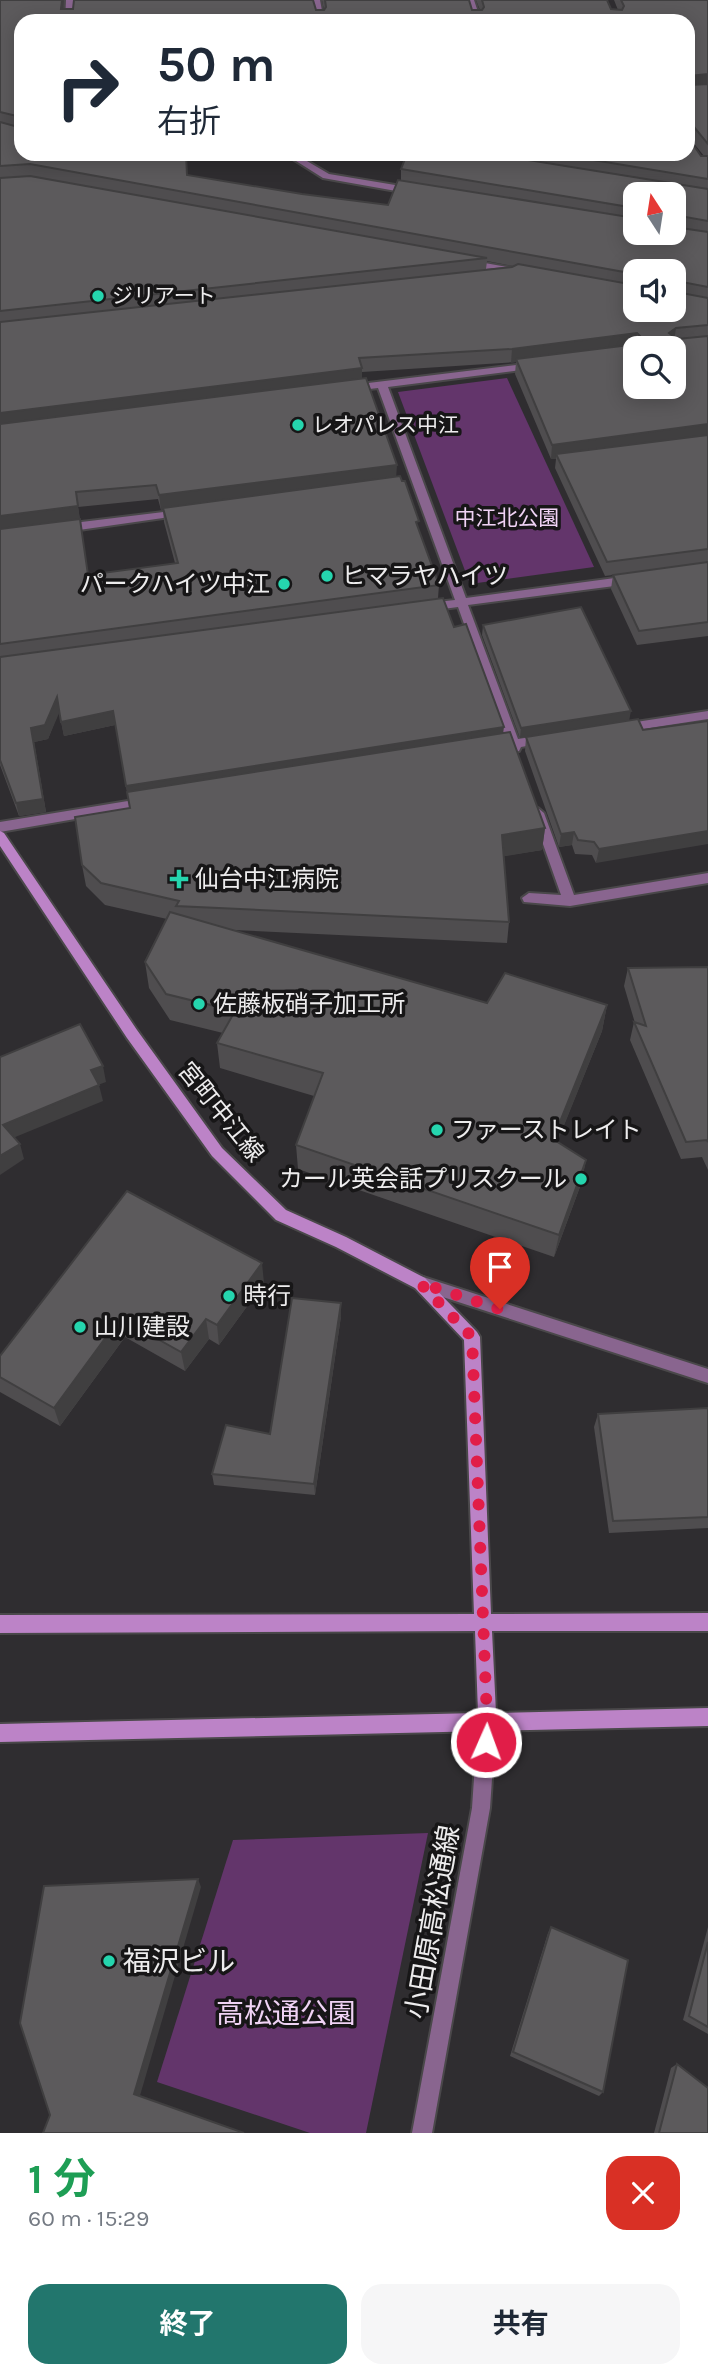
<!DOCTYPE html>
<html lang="ja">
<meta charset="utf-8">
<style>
:root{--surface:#fff;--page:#f6f6f7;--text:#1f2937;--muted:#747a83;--accent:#22766d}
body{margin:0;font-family:Karla,"Noto Sans JP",sans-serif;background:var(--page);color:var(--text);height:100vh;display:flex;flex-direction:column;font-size:26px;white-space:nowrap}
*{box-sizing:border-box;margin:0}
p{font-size:23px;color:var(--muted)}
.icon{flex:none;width:38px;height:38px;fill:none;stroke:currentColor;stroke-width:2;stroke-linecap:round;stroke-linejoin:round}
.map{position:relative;height:2133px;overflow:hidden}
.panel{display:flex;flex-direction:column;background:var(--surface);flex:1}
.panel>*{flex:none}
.guide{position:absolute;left:14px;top:14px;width:681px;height:147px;border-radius:21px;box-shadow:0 4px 18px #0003;background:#fff;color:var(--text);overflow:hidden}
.needle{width:46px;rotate:348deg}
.tools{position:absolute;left:623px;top:182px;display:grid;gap:14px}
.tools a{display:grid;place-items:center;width:63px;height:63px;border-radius:14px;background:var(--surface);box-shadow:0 4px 18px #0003;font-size:35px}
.pin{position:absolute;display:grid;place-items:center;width:60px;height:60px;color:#fff;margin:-72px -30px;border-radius:50% 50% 50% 0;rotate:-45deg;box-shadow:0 0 7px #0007}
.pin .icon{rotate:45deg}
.me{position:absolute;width:77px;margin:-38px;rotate:2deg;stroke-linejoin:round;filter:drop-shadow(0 0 5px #0008)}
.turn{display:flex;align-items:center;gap:24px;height:147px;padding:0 28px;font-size:32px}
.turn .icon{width:91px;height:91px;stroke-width:2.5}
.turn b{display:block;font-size:49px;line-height:60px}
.round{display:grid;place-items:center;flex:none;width:74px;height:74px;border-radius:21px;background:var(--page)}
.head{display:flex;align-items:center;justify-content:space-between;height:119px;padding:0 28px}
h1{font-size:42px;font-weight:700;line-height:52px;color:#1e9e55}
.action{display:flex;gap:14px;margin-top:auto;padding:14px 28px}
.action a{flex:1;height:80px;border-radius:21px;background:var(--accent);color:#fff;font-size:28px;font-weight:700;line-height:80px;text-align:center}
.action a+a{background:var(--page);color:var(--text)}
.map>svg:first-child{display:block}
.green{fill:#63356b}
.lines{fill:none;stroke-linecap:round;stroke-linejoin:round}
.street-casing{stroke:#4a484a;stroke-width:4}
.secondary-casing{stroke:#4a484a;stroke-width:4}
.street{fill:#89658f;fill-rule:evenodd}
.secondary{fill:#bc83c7;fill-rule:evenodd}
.wall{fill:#4f4d4f;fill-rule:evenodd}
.shaded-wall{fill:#403f40}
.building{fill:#5c5a5c;stroke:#403f40;stroke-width:2;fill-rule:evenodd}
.route{stroke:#e11d48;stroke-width:12;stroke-dasharray:0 21.6}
.poi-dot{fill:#25d5ae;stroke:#171617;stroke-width:2.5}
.labels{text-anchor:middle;stroke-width:7;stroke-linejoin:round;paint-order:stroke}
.far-poi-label{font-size:21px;fill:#edeced;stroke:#171617;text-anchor:start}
.far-park-label{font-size:21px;fill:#f0d3f5;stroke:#171617}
.poi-label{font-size:24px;fill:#edeced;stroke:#171617;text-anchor:start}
.street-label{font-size:24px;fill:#edeced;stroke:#171617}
.near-street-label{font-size:28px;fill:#edeced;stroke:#171617}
.near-poi-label{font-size:28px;fill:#edeced;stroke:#171617;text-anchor:start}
.near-park-label{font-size:28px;fill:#f0d3f5;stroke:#171617}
</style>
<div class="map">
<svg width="708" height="2133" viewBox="0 0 708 2133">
<rect width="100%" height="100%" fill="#2f2d30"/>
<g class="green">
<polygon points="507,378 594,567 470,584 398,392"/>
<polygon points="428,1833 366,2133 310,2133 157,2082 233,1840"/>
</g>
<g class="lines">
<g class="street-casing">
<g id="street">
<polygon points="66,0 74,0 73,21 65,21"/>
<polygon points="312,0 320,0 324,21 316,21"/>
<polygon points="466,0 474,0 481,21 473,21"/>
<polygon points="166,154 277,154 273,157 169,159 165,156"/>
<polygon points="285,154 295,154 329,174 413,188 418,191 413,194 323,178"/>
<polygon points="468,260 513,268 518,271 513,274 465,265 465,261"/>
<polygon points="533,363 537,364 537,368 388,387 466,598 630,576 636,580 630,584 468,605 518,739 544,735 550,739 544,743 521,747 519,751 515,752 509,749 491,750 489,747 491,744 506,741 458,607 428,611 422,607 428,603 455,600 378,388 352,391 347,388 352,385"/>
<polygon points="180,510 185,513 184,515 65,532 60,528 65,524"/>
<polygon points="708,711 708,719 623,732 617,728 623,724"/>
<polygon points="146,798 150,800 152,803 150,806 0,832 0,822"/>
<polygon points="538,808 544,813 574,895 708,873 708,883 570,906 524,902 522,898 529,893 561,895 532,813"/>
<polygon points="420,1276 708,1369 708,1383 415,1288 412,1283 415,1278"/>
<polygon points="487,1711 493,1714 496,1720 490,1808 432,2133 412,2133 472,1808 478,1720 481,1714"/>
</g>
</g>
<g class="secondary-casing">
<polygon id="secondary" points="0,831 4,833 137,1030 222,1148 286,1210 346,1237 425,1278 477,1332 480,1337 491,1614 708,1613 708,1631 492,1631 496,1713 708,1708 708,1726 0,1742 0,1724 478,1713 475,1631 0,1633 0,1615 474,1614 464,1340 415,1288 336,1247 276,1220 212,1156 127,1038 0,846"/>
</g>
<use href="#street" class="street"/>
<use href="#secondary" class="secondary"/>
</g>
<g class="wall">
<path d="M0,0H64V9L316,10H324L322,0H469L472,10H480L476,0H607L611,9L618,10L614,0H708V636L637,645L611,589L613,575L605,576L555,468L556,459H551L515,374L516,362L362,372V378L396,477L419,530L439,585L438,598L454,627L503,733L545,828L542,850L504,856L509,922L507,943L233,930L487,1003L607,1005L602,1031L557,1142L586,1160L581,1184L554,1257L298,1169L296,1145L314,1096L220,1068L217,1043L223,1033L170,1020L149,988L145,962L167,919L105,905L86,886L82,865L130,808L115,725L64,736L59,711L48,739L34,742L46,812L19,816L0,765ZM21,21H688V154H407L401,169V180L388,205L302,194L187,175L21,154ZM690,140L692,141L704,156H701ZM635,194H674V233H635ZM487,261L513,266L486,269ZM635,271L674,310H635ZM158,499L161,510L163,509L164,522L175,563L88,575L78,507Z"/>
<polygon points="581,607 520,738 482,635 483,625"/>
<polygon points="643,730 596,863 592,855 575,854 572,845 559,847 525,751 526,737"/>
<polygon points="708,967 708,1170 702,1157 681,1159 630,1040 634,1022 635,1023 624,986 628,968"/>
<polygon points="127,1191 264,1283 219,1345 209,1339 185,1371 125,1337 60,1426 0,1392 0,1356"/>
<polygon points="341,1316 315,1495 214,1485 212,1474 270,1434"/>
<polygon points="708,1408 708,1528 609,1533 594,1427 598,1414"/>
<polygon points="551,1927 603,2092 599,2096 510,2056 548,1933"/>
<polygon points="708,1927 708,2034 683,2020"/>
<polygon points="677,2064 708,2133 654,2133 671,2068"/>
</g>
<g class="shaded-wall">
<polygon points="62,0 64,0 63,21 61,9"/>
<polygon points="708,74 708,87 688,89 688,81 690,76"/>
<polygon points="676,328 674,342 669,333"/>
<polygon points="637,333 635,347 516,359 516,362 511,363 512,349"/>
<polygon points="362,368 362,382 0,428 0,413"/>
<polygon points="708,424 708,438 556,454 556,459 551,459 552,445"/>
<polygon points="397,465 396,479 161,510 159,495"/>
<polygon points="78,506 90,589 0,530 0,516"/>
<polygon points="57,697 60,711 48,739 34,742 46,812 19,816 16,803 31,728"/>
<polygon points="113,711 115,725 64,736 61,722"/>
<polygon points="631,711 629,721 520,738 521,728"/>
<polygon points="504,727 502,741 128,799 126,786"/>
<polygon points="545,828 542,850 500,857 502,835"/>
<polygon points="708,831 708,844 596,863 599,849"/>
<polygon points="574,832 572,845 559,847 561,834"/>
<polygon points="607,1005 602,1031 549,1163 553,1139"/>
<polygon points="103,1066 106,1082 95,1086 91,1070"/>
<polygon points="99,1085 103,1101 8,1140 3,1125"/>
<polygon points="20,1144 24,1159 0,1175 0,1156"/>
<polygon points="586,1160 581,1184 554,1257 559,1235"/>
<polygon points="262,1263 264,1283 219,1345 217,1325"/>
<polygon points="341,1303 341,1316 315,1495 314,1484"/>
<polygon points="120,1318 125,1337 60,1426 54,1408"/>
<polygon points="206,1319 209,1339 185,1371 181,1352"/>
<polygon points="198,1879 201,1887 139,2099 134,2094"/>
</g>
<g class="building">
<polygon points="0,0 62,0 61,9 73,9 74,0 313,0 316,10 324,10 326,7 325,0 469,0 472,10 482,10 484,7 482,0 607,0 611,9 622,10 624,6 621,0 708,0 708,74 690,76 688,81 688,21 21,21 21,118 21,117 0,112"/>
<polygon points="688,83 690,85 708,84 708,144 694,127 689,126 688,135"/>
<polygon points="0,122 18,127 21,125 21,154 186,154 187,175 302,194 388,205 398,180 635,218 635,233 674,233 674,227 708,232 708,287 677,281 674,284 674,271 635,271 635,274 30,164 0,166"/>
<polygon points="688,137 701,156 708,156 708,179 557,154 688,154"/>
<polygon points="407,154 491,154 708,189 708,221 674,215 674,194 635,194 635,208 401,169"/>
<polygon points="30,176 487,258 0,311 0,178"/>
<path d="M518,264L635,285V310H674V284L676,292L708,298V325L676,328L669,333L677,339L708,336V424L552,445L516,359L637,344L640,336L637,333L512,349L359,358L362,368L0,413V322L512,267ZM635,348H674V387H635Z"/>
<polygon points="366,378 397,465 159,495 156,485 76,492 78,506 0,516 0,424"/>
<polygon points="708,435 708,549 607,562 556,454"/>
<polygon points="400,476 402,481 405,481 419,521 416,522 439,585 0,644 0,529 80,519 88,575 178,563 163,508"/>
<polygon points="708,562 708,622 639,631 613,575"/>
<polygon points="443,598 454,627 466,624 504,727 126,786 113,711 61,722 57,697 45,725 31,728 43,799 16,803 0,760 0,657"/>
<polygon points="581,607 631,711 521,728 483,625"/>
<polygon points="638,719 643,730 708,721 708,831 599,849 594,842 578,840 574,832 561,834 526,737"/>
<polygon points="510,732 545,828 502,835 509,922 176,906 179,901 101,883 82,865 75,817 130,808 127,792"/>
<polygon points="170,912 487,1003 505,973 607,1005 553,1139 586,1160 559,1235 296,1145 323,1073 217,1043 235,1011 166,994 145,962"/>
<polygon points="708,967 708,1142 707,1140 686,1142 634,1022 646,1026 628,968"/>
<polygon points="80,1024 103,1066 91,1070 99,1085 3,1125 20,1144 0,1156 0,1057"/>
<polygon points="127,1191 262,1263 217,1325 206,1319 181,1352 120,1318 54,1408 0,1377 0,1356"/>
<polygon points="292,1298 341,1303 314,1484 212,1474 226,1425 270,1434"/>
<polygon points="708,1408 708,1517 613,1521 598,1414"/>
<polygon points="198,1879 134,2094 244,2133 43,2133 50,2115 20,2023 44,1886"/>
<polygon points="551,1927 628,1960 603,2092 513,2052"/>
<polygon points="708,1942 708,2027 689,2016"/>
<polygon points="677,2064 708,2088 708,2133 659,2133"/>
</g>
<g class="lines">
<polyline class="route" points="486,1742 487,1720 472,1337 420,1283 500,1309"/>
</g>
<g class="poi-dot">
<circle cx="98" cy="296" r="7"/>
<circle cx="298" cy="425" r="7"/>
<circle cx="327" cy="576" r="7"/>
<circle cx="284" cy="584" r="7"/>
<path d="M175.5 868.5h7v7h7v7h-7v7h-7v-7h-7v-7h7z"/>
<circle cx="199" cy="1004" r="7"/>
<circle cx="437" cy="1130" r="7"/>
<circle cx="581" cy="1179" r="7"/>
<circle cx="229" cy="1296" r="7"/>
<circle cx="80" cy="1327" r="7"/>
<circle cx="109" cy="1961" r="7"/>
</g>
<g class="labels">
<g class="far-poi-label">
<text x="112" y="303">ジリアート</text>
<text x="312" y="432">レオパレス中江</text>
</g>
<g class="far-park-label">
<text x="507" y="525">中江北公園</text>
</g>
<g class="poi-label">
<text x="341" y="584">ヒマラヤハイツ</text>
<text x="270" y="592" text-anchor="end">パークハイツ中江</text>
<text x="195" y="887">仙台中江病院</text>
<text x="213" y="1012">佐藤板硝子加工所</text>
<text x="451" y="1138">ファーストレイト</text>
<text x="567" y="1187" text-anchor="end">カール英会話プリスクール</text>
<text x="243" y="1304">時行</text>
<text x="94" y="1335">山川建設</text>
</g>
<g class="street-label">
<text transform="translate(221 1112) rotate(51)" y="8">宮町中江線</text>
</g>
<g class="near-street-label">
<text transform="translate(432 1922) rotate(-80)" y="10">小田原高松通線</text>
</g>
<g class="near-poi-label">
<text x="123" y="1971">福沢ビル</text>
</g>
<g class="near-park-label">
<text x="286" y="2023">高松通公園</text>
</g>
</g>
</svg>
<div class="tools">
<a><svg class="needle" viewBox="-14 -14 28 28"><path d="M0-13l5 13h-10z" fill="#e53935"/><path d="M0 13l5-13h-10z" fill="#747a83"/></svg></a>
<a><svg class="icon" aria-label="sound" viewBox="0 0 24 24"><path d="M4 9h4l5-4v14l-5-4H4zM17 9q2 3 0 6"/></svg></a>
<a><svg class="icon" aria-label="search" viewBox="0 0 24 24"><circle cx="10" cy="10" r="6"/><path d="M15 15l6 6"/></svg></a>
</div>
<div class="pin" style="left:500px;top:1309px;background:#d93025"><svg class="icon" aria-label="arrive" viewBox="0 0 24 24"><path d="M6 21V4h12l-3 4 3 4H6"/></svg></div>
<svg class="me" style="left:486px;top:1742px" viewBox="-20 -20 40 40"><circle r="17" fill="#e11d48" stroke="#fff" stroke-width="3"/><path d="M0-11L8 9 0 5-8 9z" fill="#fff"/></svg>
<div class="guide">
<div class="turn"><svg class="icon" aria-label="right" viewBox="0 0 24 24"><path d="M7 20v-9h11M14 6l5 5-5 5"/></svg><div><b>50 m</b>右折</div></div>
</div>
</div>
<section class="panel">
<div class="head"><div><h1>1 分</h1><p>60 m · 15:29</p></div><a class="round" style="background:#d93025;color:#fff"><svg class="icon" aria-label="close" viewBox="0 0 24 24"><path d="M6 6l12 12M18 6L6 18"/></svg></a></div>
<div class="action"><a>終了</a><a>共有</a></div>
</section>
